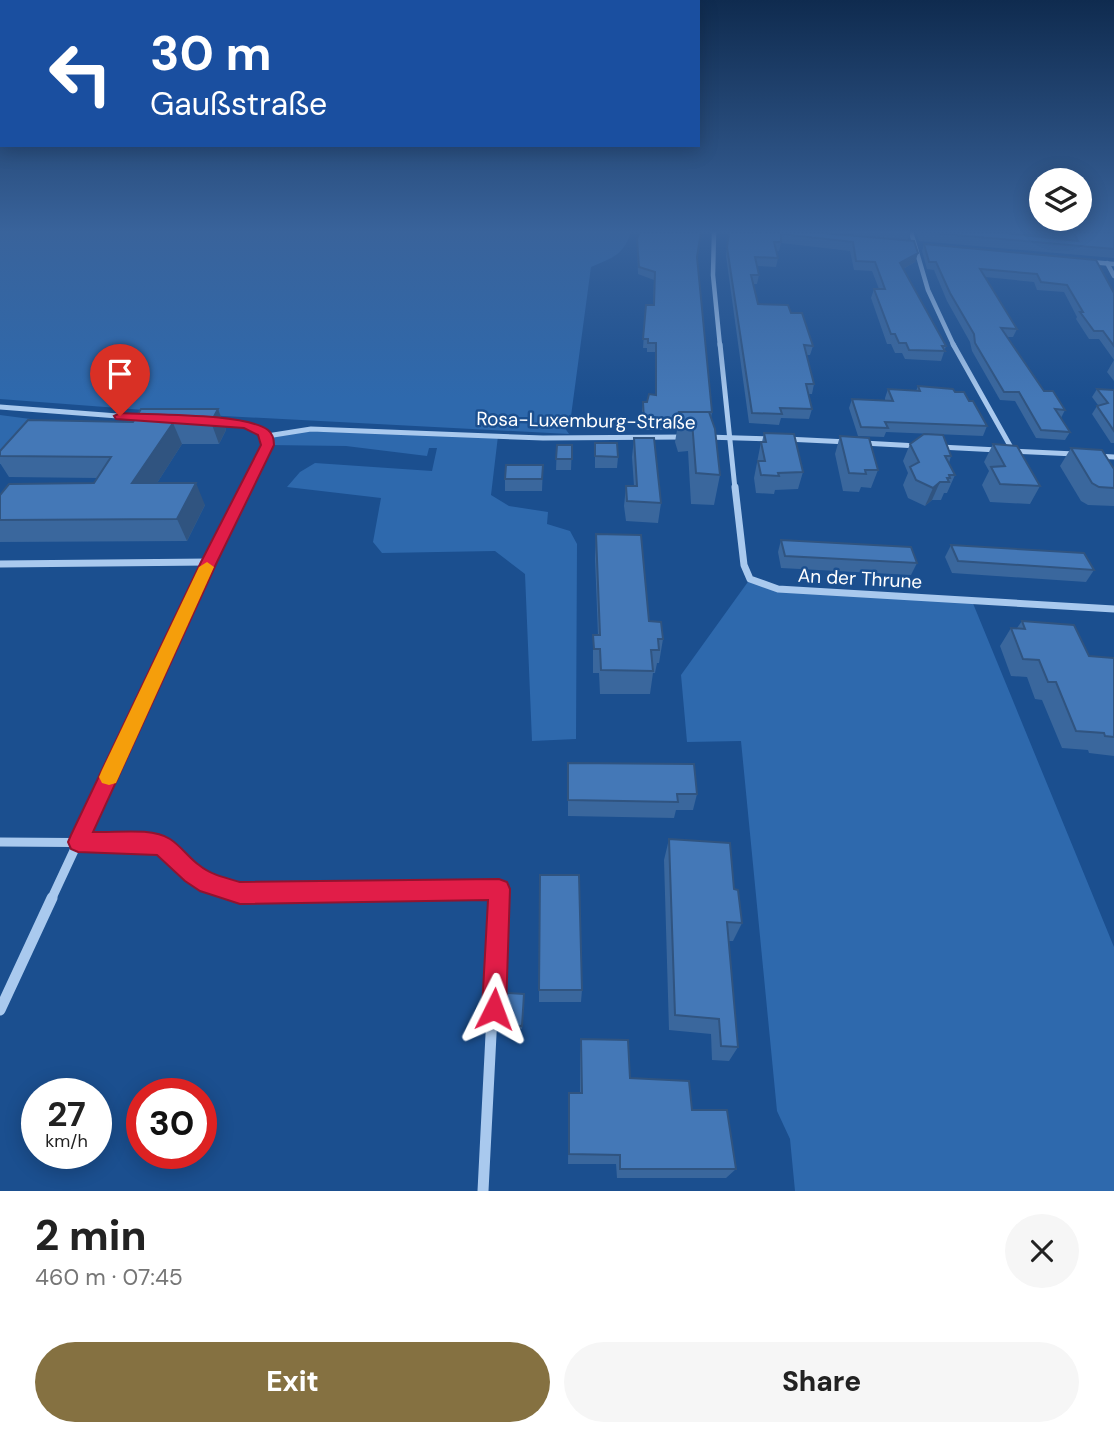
<!DOCTYPE html>
<meta charset="utf-8">
<style>
:root{--surface:#fff;--page:#f6f6f6;--text:#222;--muted:#767676;--accent:#857141}
body{margin:0;font-family:"DM Sans",sans-serif;background:var(--page);color:var(--text);height:100vh;display:flex;flex-direction:column;font-size:26px;white-space:nowrap}
*{box-sizing:border-box;margin:0}
p{font-size:23px;color:var(--muted)}
.icon{flex:none;width:38px;height:38px;fill:none;stroke:currentColor;stroke-width:2;stroke-linecap:round;stroke-linejoin:round}
.map{position:relative;height:1191px;overflow:hidden}
.sheet{display:flex;flex-direction:column;background:var(--surface);flex:1}
.sheet>*{flex:none}
.hud{position:absolute;left:0px;top:0px;width:700px;height:147px;box-shadow:0 4px 18px #0003;background:#1a4fa0;color:#fff;overflow:hidden}
.fabs{position:absolute;left:1029px;top:168px;display:grid;gap:14px}
.fabs a{display:grid;place-items:center;width:63px;height:63px;border-radius:50%;background:var(--surface);box-shadow:0 4px 18px #0003;font-size:35px}
.speed{position:absolute;left:21px;top:1078px;display:flex;gap:14px;font-size:35px;font-weight:700;text-align:center}
.speed>*{display:grid;place-content:center;width:91px;height:91px;border-radius:50%;background:var(--surface);box-shadow:0 4px 18px #0003;line-height:1}
.speed small{font-size:18px;font-weight:400}
.speed .limit{border:10px solid #d22;background:#fff;color:#111}
.pin{position:absolute;display:grid;place-items:center;width:60px;height:60px;color:#fff;margin:-72px -30px;border-radius:50% 50% 50% 0;rotate:-45deg;box-shadow:0 0 7px #0007}
.pin .icon{rotate:45deg}
.me{position:absolute;width:77px;margin:-38px;rotate:3deg;stroke-linejoin:round;filter:drop-shadow(0 0 5px #0008)}
.turn{display:flex;align-items:center;gap:24px;height:147px;padding:0 35px;font-size:32px}
.turn .icon{width:91px;height:91px;stroke-width:2.5}
.turn b{display:block;font-size:49px;line-height:60px}
.round{display:grid;place-items:center;flex:none;width:74px;height:74px;border-radius:37px;background:var(--page)}
.head{display:flex;align-items:center;justify-content:space-between;height:119px;padding:0 35px}
h1{font-size:42px;font-weight:800;line-height:52px}
.button{display:flex;gap:14px;margin-top:auto;padding:14px 35px}
.button a{flex:1;height:80px;border-radius:42px;background:var(--accent);color:#fff;font-size:28px;font-weight:800;line-height:80px;text-align:center}
.button a+a{background:var(--page);color:var(--text)}
.map>svg:first-child{display:block}
.green{fill:#2e69ad}
.lines{fill:none;stroke-linecap:round;stroke-linejoin:round}
.street-far4{stroke:#a9c9ee;stroke-width:4.5}
.street-far3{stroke:#a9c9ee;stroke-width:5}
.street-far2{stroke:#a9c9ee;stroke-width:7}
.street-far1{stroke:#a9c9ee;stroke-width:9}
.street{stroke:#a9c9ee;stroke-width:11}
.wall{fill:#3a679d}
.shaded-wall{fill:#305480}
.building{fill:#4478b7;stroke:#305480;stroke-width:2}
.route{fill:#e11d48;stroke:#92132f;stroke-width:2}
.slow{fill:#f59e0b}
.labels{text-anchor:middle;stroke-width:5;stroke-linejoin:round;paint-order:stroke}
.street-label{font-size:19px;fill:#fff;stroke:#1b4f8f}
</style>
<div class="map">
<svg width="1114" height="1191" viewBox="0 0 1114 1191">
<rect width="100%" height="100%" fill="#1b4f8f"/>
<g class="green">
<path d="M0,232H631C623,256 613,257 591,267L571,416L569,423L562,424L569,434L223,416L0,399Z"/>
<polygon points="0,415 38,420 39,430 9,464 0,464"/>
<polygon points="294,431 498,436 491,495 509,506 548,512 547,524 570,531 577,544 576,739 532,741 525,574 495,551 382,553 373,542 381,498 287,487 300,472 315,463 432,471 437,448 429,448 427,456 346,446 268,445 267,436"/>
<polygon points="750,579 762,586 972,601 1114,947 1114,1191 795,1191 790,1139 777,1111 741,741 687,742 681,675"/>
</g>
<g class="lines">
<g class="street-far4">
<polyline points="714,232 713,275 720,346"/>
<polyline points="911,232 928,290 954,346"/>
<polyline points="1090,262 1114,264"/>
<polyline points="1107,263 1114,276"/>
</g>
<g class="street-far3">
<polyline points="720,344 735,489"/>
<polyline points="953,344 1013,451"/>
<polyline points="0,407 144,418"/>
<polyline points="215,423 249,426 267,436"/>
<polyline points="267,436 311,429 543,438 683,437"/>
<polyline points="706,437 771,439"/>
<polyline points="786,439 848,442"/>
<polyline points="863,443 918,446"/>
<polyline points="940,447 998,450"/>
<polyline points="1013,451 1075,454"/>
<polyline points="1097,456 1114,457"/>
<polyline points="246,489 268,445 267,436"/>
</g>
<g class="street-far2">
<polyline points="735,487 744,565 750,579 778,589 1114,609"/>
<polyline points="0,564 209,562"/>
<polyline points="159,670 247,487"/>
</g>
<g class="street-far1">
<polyline points="0,842 145,843 167,851 199,878 240,893 499,889 498,900"/>
<polyline points="51,900 159,668"/>
</g>
<g class="street">
<polyline points="0,1010 52,898"/>
<polyline points="483,1191 498,898"/>
</g>
</g>
<g class="wall">
<polygon points="729,232 811,232 918,253 915,262 903,269 946,346 941,361 905,359 902,353 895,353 891,344 887,344 871,298 874,289 879,289 872,271 854,270 850,251 781,243 779,251 776,251 778,258 776,267 757,266 759,275 757,284 753,284 758,304 791,313 813,346 810,355 807,355 814,384 812,394 808,394 812,409 809,419 781,418 779,425 749,423 726,256"/>
<polygon points="820,232 911,232 908,240"/>
<polygon points="916,232 996,232 1069,240 1065,232 1114,232 1114,258 919,241"/>
<polygon points="637,239 697,258 712,412 711,418 720,475 714,505 691,504 688,451 678,452 675,442 677,430 643,430 642,411 643,402 647,402 655,395 655,352 647,352 647,348 643,348 646,305 653,305 654,280 638,274"/>
<polygon points="924,244 1114,293 1114,360 1099,339 1089,339 1076,319 1077,317 1064,292 1037,290 1034,282 985,277 1017,329 1013,337 1007,337 1044,391 1065,410 1061,418 1070,432 1065,440 1036,438 1015,401 1000,400 972,351 970,342 947,301 934,270 927,269 922,251"/>
<polygon points="1114,360 1114,381 1107,372"/>
<polygon points="918,386 955,392 969,401 987,426 983,436 886,432 884,437 858,436 849,408 852,399 885,401 885,398 888,389 916,391"/>
<polygon points="1097,389 1114,390 1114,443 1111,443 1092,414 1097,406 1098,405 1092,397"/>
<polygon points="218,409 226,430 219,444 182,444 157,483 205,505 187,541 0,542 0,495 94,483 97,478 9,477 0,463 0,451 133,422"/>
<polygon points="764,433 803,472 798,489 775,490 774,494 756,493 754,478 761,442 762,442"/>
<polygon points="840,436 878,470 871,488 861,487 859,492 843,491 835,454"/>
<polygon points="634,438 661,503 658,523 626,521 624,506 626,486 634,486 632,457"/>
<polygon points="595,443 618,457 617,468 595,468"/>
<polygon points="910,444 951,456 949,463 955,475 947,493 944,493 941,500 932,500 925,506 908,498 903,485 908,473 903,461"/>
<polygon points="993,444 1040,486 1030,504 990,502 982,485 989,471 984,462"/>
<polygon points="557,445 572,445 571,470 556,470"/>
<polygon points="1071,448 1114,488 1114,506 1088,505 1081,501 1060,466"/>
<polygon points="543,465 542,491 505,491 505,479"/>
<polygon points="596,534 649,621 663,639 659,663 657,663 655,673 653,673 650,694 600,694 599,673 593,673 593,635 598,635 595,558"/>
<polygon points="781,540 917,563 911,575 781,568 778,552"/>
<polygon points="951,545 1094,570 1086,582 952,573 945,557"/>
<polygon points="1022,621 1089,656 1114,658 1114,756 1089,753 1088,750 1062,748 1042,700 1035,699 1027,677 1011,676 1000,646 1011,628 1017,628"/>
<polygon points="568,763 697,794 693,810 676,810 674,818 568,816"/>
<polygon points="669,839 734,889 742,923 733,941 729,941 738,1047 729,1061 712,1060 711,1034 669,1030 664,860"/>
<polygon points="539,990 582,990 581,1002 539,1002"/>
<polygon points="524,998 522,1029 505,1029 504,1025"/>
<polygon points="581,1039 630,1078 692,1110 736,1169 726,1178 617,1178 616,1164 568,1164 569,1093 580,1093 580,1054"/>
</g>
<g class="shaded-wall">
<polygon points="918,253 915,262 897,272 900,263"/>
<polygon points="218,409 226,430 219,444 211,422"/>
<polygon points="173,423 182,444 143,505 132,483"/>
<polygon points="940,482 932,500 925,506 933,488"/>
<polygon points="196,483 205,505 187,541 177,519"/>
</g>
<g class="building">
<polygon points="640,232 701,232 697,257 712,412 679,412 678,421 644,421 643,402 647,402 649,394 656,395 656,343 648,343 648,339 643,339 646,305 654,305 655,272 639,267 637,239"/>
<polygon points="729,232 811,232 914,241 918,253 900,263 946,346 942,346 945,351 909,350 906,343 899,343 895,334 891,334 874,289 885,289 875,262 856,261 853,242 781,234 781,242 774,242 778,258 755,257 759,275 751,275 758,304 788,305 791,313 802,313 813,346 804,345 814,384 806,384 812,409 780,408 782,414 752,413 727,247"/>
<polygon points="921,232 996,232 1078,241 1073,232 1114,232 1114,249"/>
<polygon points="924,244 1096,260 1114,293 1114,346 1103,331 1094,331 1080,312 1083,312 1067,285 1041,282 1037,274 980,269 1017,329 1001,328 1044,391 1053,391 1065,410 1055,409 1070,432 1041,430 1019,392 1004,392 975,343 974,334 950,293 936,262 929,262"/>
<polygon points="918,386 953,389 955,392 964,392 969,401 973,401 987,426 885,422 888,428 861,427 852,399 893,401 888,389 920,391"/>
<polygon points="1097,389 1114,390 1114,431 1097,406 1108,403"/>
<polygon points="141,409 218,409 211,422 173,423 132,483 196,483 177,519 0,520 0,495 9,484 94,483 111,457 0,456 0,451 28,420 133,422"/>
<polygon points="679,412 709,412 715,429 720,475 696,473 692,421 682,422"/>
<polygon points="764,433 794,434 803,472 778,473 779,476 761,475 758,461 765,461 761,442 766,442"/>
<polygon points="924,434 943,435 951,456 945,456 955,475 949,475 950,478 947,478 949,482 940,482 933,488 916,480 910,467 919,462 910,444"/>
<polygon points="840,436 869,438 878,470 865,470 866,474 849,473"/>
<polygon points="634,438 654,438 661,503 627,501 626,486 637,486"/>
<polygon points="595,443 617,443 618,457 595,456"/>
<polygon points="993,444 1017,446 1040,486 1000,484 991,467 1005,466"/>
<polygon points="557,445 572,445 572,459 556,459"/>
<polygon points="1071,448 1102,450 1114,469 1114,488 1099,487 1092,483"/>
<polygon points="506,465 543,465 542,479 505,479"/>
<polygon points="596,534 641,535 649,621 661,622 663,639 658,639 659,650 651,650 653,671 601,670 600,649 594,649 593,635 600,635"/>
<polygon points="781,540 911,547 917,563 785,556"/>
<polygon points="951,545 1084,553 1094,570 958,561"/>
<polygon points="1022,621 1074,625 1089,656 1114,658 1114,737 1105,736 1104,733 1076,731 1056,682 1048,682 1039,660 1023,659 1011,628 1025,629"/>
<polygon points="568,763 694,764 697,794 677,794 678,802 568,800"/>
<polygon points="669,839 730,843 734,889 738,890 742,923 727,922 738,1047 721,1046 719,1019 675,1015"/>
<polygon points="540,875 579,875 582,990 539,990"/>
<polygon points="506,993 524,994 522,1026 504,1025"/>
<polygon points="581,1039 628,1040 630,1078 689,1081 692,1110 727,1110 736,1169 620,1169 620,1155 569,1154 569,1093 582,1093"/>
</g>
<linearGradient id="sky" x2="0" y2="1"><stop stop-color="#0f2b4f"/><stop offset="0.58" stop-color="#39639b"/><stop offset="1" stop-color="#39639b" stop-opacity="0"/></linearGradient>
<rect width="1114" height="399" fill="url(#sky)"/>
<path class="route" d="M120,413C152,415 245,413 268,430C273,434 274,439 274,445L217,562L93,832C116,833 151,827 170,839C181,846 189,858 199,865C211,875 226,878 240,882L499,879L507,882L510,889L506,1009L503,1018L494,1022L486,1018L482,1009L488,900L240,904L200,891L185,881L157,855L78,852L71,849L68,842L71,835L201,562L261,445L258,435L244,428L116,419L114,416Z"/>
<polygon class="slow" points="207,562 214,567 116,783 109,785 102,783 99,777 102,770 199,567"/>
<g class="labels">
<g class="street-label">
<text transform="translate(586 420) rotate(1)" y="7">Rosa-Luxemburg-Straße</text>
<text transform="translate(860 578) rotate(3)" y="7">An der Thrune</text>
</g>
</g>
</svg>
<div class="fabs">
<a><svg class="icon" aria-label="layers" viewBox="0 0 24 24"><path d="M12 4l9 5-9 5-9-5zM3 14l9 5 9-5"/></svg></a>
</div>
<div class="speed"><div>27<small>km/h</small></div><div class="limit">30</div></div>
<div class="pin" style="left:120px;top:416px;background:#d93025"><svg class="icon" aria-label="arrive" viewBox="0 0 24 24"><path d="M6 21V4h12l-3 4 3 4H6"/></svg></div>
<svg class="me" style="left:494px;top:1009px" viewBox="-20 -20 40 40"><path d="M0-17L14 15 0 8-14 15z" fill="#e11d48" stroke="#fff" stroke-width="4"/></svg>
<div class="hud">
<div class="turn"><svg class="icon" aria-label="left" viewBox="0 0 24 24"><path d="M17 20v-9H6M10 6l-5 5 5 5"/></svg><div><b>30 m</b>Gaußstraße</div></div>
</div>
</div>
<section class="sheet">
<div class="head"><div><h1>2 min</h1><p>460 m · 07:45</p></div><a class="round"><svg class="icon" aria-label="close" viewBox="0 0 24 24"><path d="M6 6l12 12M18 6L6 18"/></svg></a></div>
<div class="button"><a>Exit</a><a>Share</a></div>
</section>
